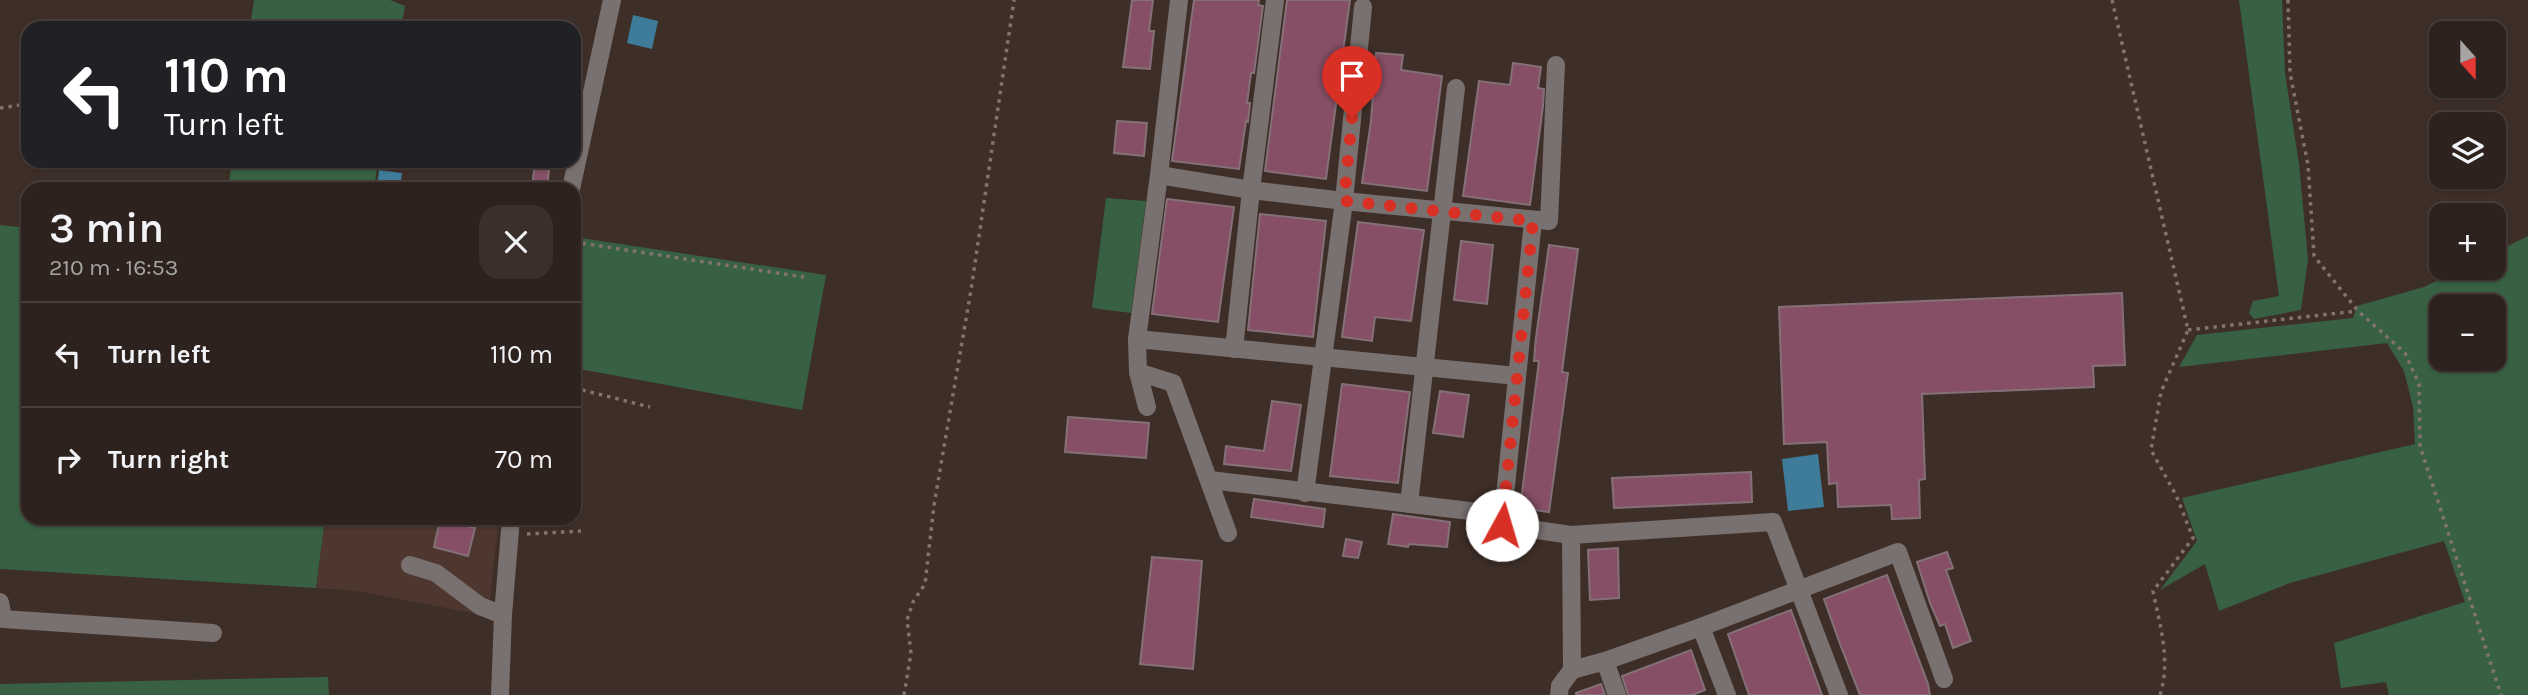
<!DOCTYPE html>
<meta charset="utf-8">
<style>
:root{--surface:#2e221e;--page:#3a2f2b;--text:#f1f3f6;--muted:#a7a4a4;--line:#493f3c}
body{margin:0;font-family:Karla,sans-serif;background:var(--page);color:var(--text);height:100vh;display:flex;flex-direction:column;font-size:26px;white-space:nowrap}
*{box-sizing:border-box;margin:0}
p{font-size:23px;color:var(--muted)}
.icon{flex:none;width:38px;height:38px;fill:none;stroke:currentColor;stroke-width:2;stroke-linecap:round;stroke-linejoin:round}
.map{position:relative;flex:1;overflow:hidden}
.drawer{position:absolute;left:21px;top:182px;width:560px;height:343px;display:flex;flex-direction:column;background:var(--surface);border-radius:21px;box-shadow:0 2px 5px #0004,0 0 0 2px var(--line)}
.drawer>*{flex:none}
.hud{position:absolute;left:21px;top:21px;width:560px;height:147px;border-radius:21px;box-shadow:0 2px 5px #0004,0 0 0 2px var(--line);background:#202124;color:#fff;overflow:hidden}
.needle{width:46px;rotate:159deg}
.controls{position:absolute;left:2429px;top:21px;display:grid;gap:14px}
.controls a{display:grid;place-items:center;width:77px;height:77px;border-radius:14px;background:var(--surface);box-shadow:0 2px 5px #0004,0 0 0 2px var(--line);font-size:35px}
.pin{position:absolute;display:grid;place-items:center;width:60px;height:60px;color:#fff;margin:-72px -30px;border-radius:50% 50% 50% 0;rotate:-45deg;box-shadow:0 0 7px #0007}
.pin .icon{rotate:45deg}
.me{position:absolute;width:77px;margin:-38px;rotate:6deg;stroke-linejoin:round;filter:drop-shadow(0 0 5px #0008)}
.turn{display:flex;align-items:center;gap:24px;height:147px;padding:0 28px;font-size:32px}
.turn .icon{width:91px;height:91px;stroke-width:2.5}
.turn b{display:block;font-size:49px;line-height:60px}
.round{display:grid;place-items:center;flex:none;width:74px;height:74px;border-radius:21px;background:var(--page)}
.summary{display:flex;align-items:center;justify-content:space-between;height:119px;padding:0 28px}
h1{font-size:42px;font-weight:600;line-height:52px}
ul{padding:0;list-style:none}
li{display:flex;align-items:center;gap:21px;height:105px;padding:0 28px;border-top:2px solid var(--line)}
li div{flex:1}
li b{display:block;font-size:26px}
li em{font-style:normal}
.map>svg:first-child{display:block}
.built{fill:#4d372e}
.green{fill:#376142;fill-rule:evenodd}
.water{fill:#3e7c9a}
.building{fill:#864f66;stroke:#847178;stroke-width:2}
.lines{fill:none;stroke-linecap:round;stroke-linejoin:round}
.path{stroke:#82736e;stroke-width:3.5;stroke-dasharray:3.5 5;stroke-linecap:butt}
.minor{stroke:#797070;stroke-width:18}
.route{stroke:#d93025;stroke-width:12;stroke-dasharray:0 21.6}
</style>
<div class="map">
<svg width="2528" height="695" viewBox="0 0 2528 695">
<rect width="100%" height="100%" fill="#3e2e28"/>
<polygon class="built" points="325,518 499,518 488,616 357,591 316,588"/>
<g class="green">
<polygon points="254,0 390,0 405,6 401,28 250,28"/>
<polygon points="2239,0 2282,0 2285,73 2299,164 2308,259 2301,310 2254,319 2249,313 2253,301 2279,296"/>
<polygon points="232,161 378,161 374,189 228,189"/>
<polygon points="1106,198 1146,201 1131,313 1092,308"/>
<polygon points="0,225 28,228 28,518 325,518 316,588 0,569"/>
<path d="M2528,236V695H2389L2386,682L2341,688L2334,643L2465,602L2444,541L2290,583L2219,611L2205,564L2160,590L2197,541L2182,498L2415,444L2413,407L2404,371L2387,343L2179,367L2197,335L2353,318L2357,306L2424,287L2463,268H2494V253ZM2494,306V359H2441V306Z"/>
<polygon points="574,237 826,275 802,410 574,368"/>
<polygon points="328,677 329,695 0,695 0,684"/>
</g>
<g class="water">
<polygon points="633,15 658,21 652,49 627,43"/>
<polygon points="379,170 402,173 400,189 377,189"/>
<polygon points="1818,454 1824,507 1788,511 1782,459"/>
</g>
<g class="building">
<polygon points="1132,0 1153,0 1149,31 1154,31 1150,69 1123,67"/>
<polygon points="1194,0 1259,0 1258,5 1263,6 1254,73 1251,73 1247,103 1250,103 1248,122 1246,121 1239,169 1172,161"/>
<polygon points="1287,0 1350,0 1326,179 1265,171"/>
<polygon points="1376,53 1403,55 1401,70 1442,76 1427,191 1362,183 1371,121"/>
<polygon points="1513,63 1541,67 1538,88 1544,89 1543,106 1530,205 1463,196 1479,81 1510,85"/>
<polygon points="1117,121 1147,123 1144,156 1114,153"/>
<polygon points="535,161 550,161 547,189 532,189"/>
<polygon points="1167,199 1234,207 1218,322 1152,314"/>
<polygon points="1260,214 1326,221 1313,337 1248,330"/>
<polygon points="1358,222 1424,230 1411,321 1375,317 1372,341 1342,337"/>
<polygon points="1461,241 1493,245 1487,304 1454,300"/>
<polygon points="1549,245 1578,249 1562,372 1568,373 1549,512 1520,508 1539,361 1534,361 1536,337"/>
<polygon points="2122,293 2125,365 2093,366 2094,387 1922,394 1925,479 1919,480 1920,518 1892,519 1891,505 1838,507 1837,483 1829,484 1827,442 1784,444 1779,307"/>
<polygon points="1342,384 1410,392 1398,483 1330,476"/>
<polygon points="1440,391 1469,395 1463,437 1433,433"/>
<polygon points="1272,401 1301,405 1291,471 1224,464 1226,446 1264,451"/>
<polygon points="1068,417 1149,423 1146,458 1065,452"/>
<polygon points="1751,472 1752,502 1614,508 1612,478"/>
<polygon points="1254,499 1325,509 1323,527 1251,517"/>
<polygon points="1393,514 1450,522 1447,547 1409,544 1408,547 1388,544"/>
<polygon points="440,520 475,528 468,556 434,547"/>
<polygon points="1346,539 1362,542 1358,558 1343,556"/>
<polygon points="1618,548 1619,598 1590,600 1588,550"/>
<polygon points="1947,552 1953,568 1946,570 1971,641 1953,648 1945,624 1940,626 1930,603 1917,562"/>
<polygon points="1152,557 1202,561 1193,669 1140,664"/>
<polygon points="1887,575 1928,684 1930,695 1860,695 1840,644 1824,599"/>
<polygon points="1791,610 1822,695 1749,695 1728,634"/>
<polygon points="1691,650 1705,690 1692,695 1628,695 1622,676"/>
<polygon points="1601,684 1605,695 1576,695 1576,693"/>
</g>
<g class="lines">
<g class="path">
<path d="M2112,0L2188,330L2161,392L2151,450L2176,495L2193,538L2153,591C2160,626 2171,660 2160,695"/>
<polyline points="2288,0 2290,73 2308,165 2314,256 2358,311 2405,353 2419,384 2420,446 2501,695"/>
<polyline points="0,108 28,104"/>
<polyline points="574,242 804,277"/>
<polyline points="2188,330 2357,311"/>
<polyline points="574,388 650,407"/>
<polyline points="527,534 581,531"/>
<polyline points="904,695 911,653 907,620 913,602 925,584 934,505 971,290 1014,0"/>
</g>
<g class="minor">
<polyline points="1159,175 1251,190 1344,201 1549,221 1556,65"/>
<polyline points="571,189 612,0"/>
<polyline points="1533,221 1502,525 1571,535 1773,522 1839,695"/>
<polyline points="1137,339 1517,376"/>
<polyline points="1234,349 1251,190 1275,0"/>
<polyline points="1138,372 1173,383 1228,533"/>
<polyline points="1147,407 1138,372 1137,339 1159,175 1179,0"/>
<polyline points="1210,480 1503,515"/>
<polyline points="1305,493 1344,201 1363,7"/>
<polyline points="1409,504 1456,88"/>
<polyline points="410,565 436,573 480,606 503,615"/>
<polyline points="0,602 3,619 213,633"/>
<polyline points="1701,627 1727,695"/>
<polyline points="1605,661 1617,695"/>
<polyline points="1572,670 1605,661 1701,627 1898,552 1944,679"/>
<polyline points="500,695 503,615 511,518"/>
<polyline points="1559,695 1560,686 1572,670 1571,535"/>
</g>
</g>
<g class="lines">
<polyline class="route" points="1352,118 1344,201 1533,221 1502,525"/>
</g>
</svg>
<div class="controls">
<a><svg class="needle" viewBox="-14 -14 28 28"><path d="M0-13l5 13h-10z" fill="#e53935"/><path d="M0 13l5-13h-10z" fill="#a7a4a4"/></svg></a>
<a><svg class="icon" aria-label="layers" viewBox="0 0 24 24"><path d="M12 4l9 5-9 5-9-5zM3 14l9 5 9-5"/></svg></a>
<a>+</a>
<a>−</a>
</div>
<div class="pin" style="left:1352px;top:118px;background:#d93025"><svg class="icon" aria-label="arrive" viewBox="0 0 24 24"><path d="M6 21V4h12l-3 4 3 4H6"/></svg></div>
<svg class="me" style="left:1502px;top:525px" viewBox="-20 -20 40 40"><circle r="19" fill="#fff"/><path d="M0-13L10 11 0 6-10 11z" fill="#d93025"/></svg>
<div class="hud">
<div class="turn"><svg class="icon" aria-label="left" viewBox="0 0 24 24"><path d="M17 20v-9H6M10 6l-5 5 5 5"/></svg><div><b>110 m</b>Turn left</div></div>
</div>
<section class="drawer">
<div class="summary"><div><h1>3 min</h1><p>210 m · 16:53</p></div><a class="round"><svg class="icon" aria-label="close" viewBox="0 0 24 24"><path d="M6 6l12 12M18 6L6 18"/></svg></a></div>
<ul>
<li><svg class="icon" aria-label="left" viewBox="0 0 24 24"><path d="M17 20v-9H6M10 6l-5 5 5 5"/></svg><div><b>Turn left</b></div><em>110 m</em></li>
<li><svg class="icon" aria-label="right" viewBox="0 0 24 24"><path d="M7 20v-9h11M14 6l5 5-5 5"/></svg><div><b>Turn right</b></div><em>70 m</em></li>
</ul>
</section>
</div>
